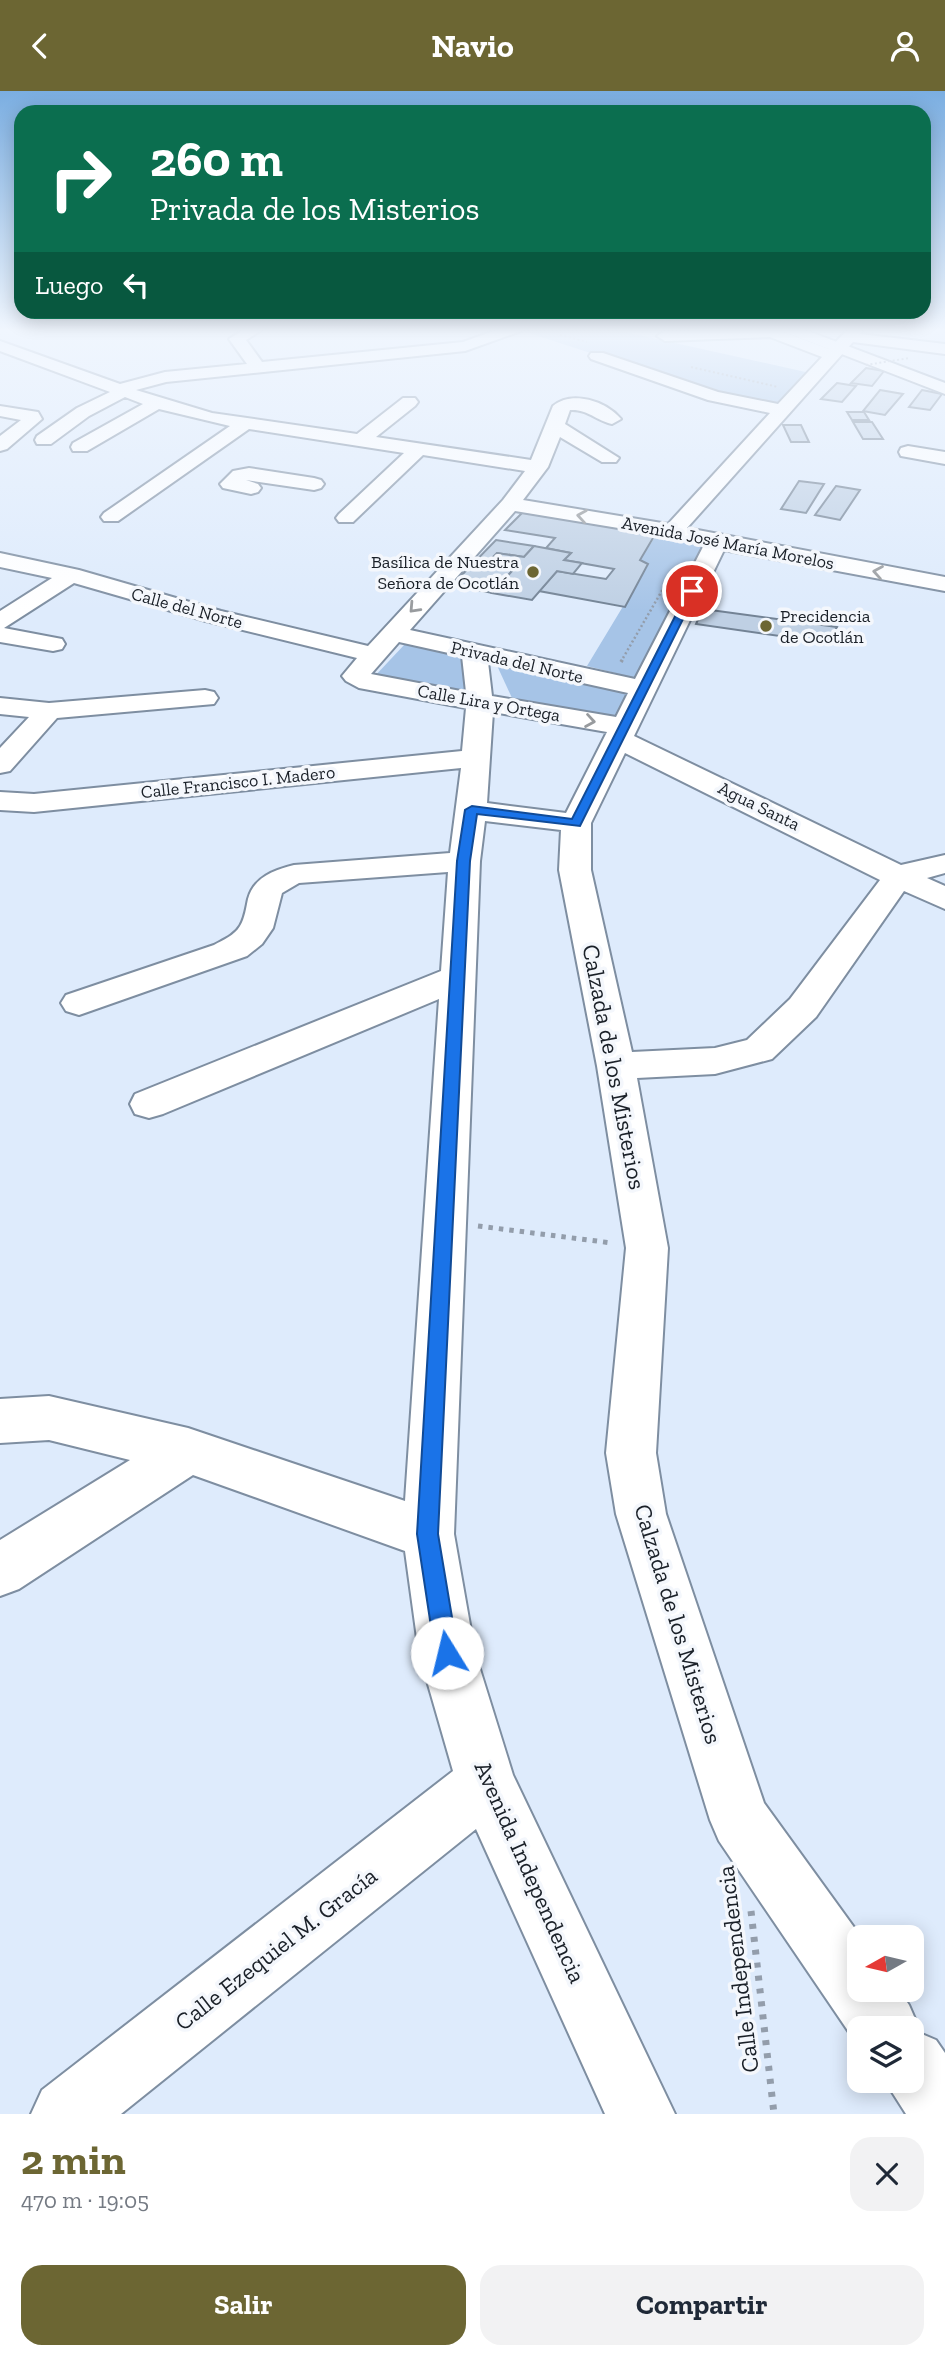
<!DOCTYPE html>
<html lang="es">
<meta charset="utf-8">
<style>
:root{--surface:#fff;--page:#f2f2f3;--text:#1f2937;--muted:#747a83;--accent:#6c6633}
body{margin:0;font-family:"Zilla Slab",serif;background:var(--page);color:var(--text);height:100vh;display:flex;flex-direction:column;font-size:26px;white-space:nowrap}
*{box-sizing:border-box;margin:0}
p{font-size:23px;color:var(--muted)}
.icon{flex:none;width:38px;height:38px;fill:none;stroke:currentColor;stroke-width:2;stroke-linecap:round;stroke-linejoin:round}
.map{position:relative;height:2023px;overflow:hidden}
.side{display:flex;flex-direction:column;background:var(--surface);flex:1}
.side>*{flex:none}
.banner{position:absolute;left:14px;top:14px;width:917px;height:214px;border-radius:21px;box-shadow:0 4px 18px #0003;background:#0b6e4f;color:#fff;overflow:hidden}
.needle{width:46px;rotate:262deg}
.buttons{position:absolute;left:847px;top:1834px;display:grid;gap:14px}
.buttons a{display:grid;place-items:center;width:77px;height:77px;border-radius:14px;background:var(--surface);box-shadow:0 4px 18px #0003;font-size:35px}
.pin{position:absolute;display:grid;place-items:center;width:60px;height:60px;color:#fff;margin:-30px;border:4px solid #fff;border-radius:50%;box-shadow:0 2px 7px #0007}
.me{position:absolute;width:77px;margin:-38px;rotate:351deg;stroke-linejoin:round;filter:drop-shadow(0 0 5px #0008)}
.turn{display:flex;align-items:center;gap:24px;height:147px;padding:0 21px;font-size:32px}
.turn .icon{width:91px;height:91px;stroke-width:2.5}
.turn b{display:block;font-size:49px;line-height:60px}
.then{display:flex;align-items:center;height:66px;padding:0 21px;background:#0003;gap:14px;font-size:26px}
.round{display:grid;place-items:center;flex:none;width:74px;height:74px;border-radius:21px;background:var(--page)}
.headline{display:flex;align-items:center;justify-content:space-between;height:119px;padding:0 21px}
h1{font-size:42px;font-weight:700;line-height:52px;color:var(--accent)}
.primary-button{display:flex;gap:14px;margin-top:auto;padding:14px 21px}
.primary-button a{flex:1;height:80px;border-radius:21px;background:var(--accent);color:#fff;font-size:28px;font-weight:700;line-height:80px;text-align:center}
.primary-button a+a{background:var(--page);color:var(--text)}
header{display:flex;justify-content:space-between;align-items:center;height:91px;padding:0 21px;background:var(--accent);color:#fff;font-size:32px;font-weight:700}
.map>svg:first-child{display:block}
.green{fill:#a6c4e7}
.building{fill:#bfd0e4;stroke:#738395;stroke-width:2}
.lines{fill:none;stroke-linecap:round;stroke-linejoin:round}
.minor-casing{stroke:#7e8ea1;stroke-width:4}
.major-casing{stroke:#7e8ea1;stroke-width:4}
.path-far4{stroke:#939dab;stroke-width:2;stroke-dasharray:2 2.5;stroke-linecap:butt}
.path-far3{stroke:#939dab;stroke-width:2.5;stroke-dasharray:2 2.5;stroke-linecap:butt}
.path-far2{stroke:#939dab;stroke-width:3.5;stroke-dasharray:2.5 3.5;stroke-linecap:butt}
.path-far1{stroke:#939dab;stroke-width:5;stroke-dasharray:4.5 6;stroke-linecap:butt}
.path{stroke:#939dab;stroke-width:7;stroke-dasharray:5 8;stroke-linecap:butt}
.minor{fill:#fff;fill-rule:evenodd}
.major{fill:#fff;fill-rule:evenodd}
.path-bridge{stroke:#939dab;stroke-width:2;stroke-dasharray:2 2.5;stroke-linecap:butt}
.oneway{stroke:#989b9e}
.route{fill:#1a73e8;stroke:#114b97;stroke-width:2}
.poi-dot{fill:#6c6633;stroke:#f4f7fc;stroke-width:2.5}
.labels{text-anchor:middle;stroke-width:7;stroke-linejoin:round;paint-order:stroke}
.far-street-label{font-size:18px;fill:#1a2028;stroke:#f4f7fc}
.far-poi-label{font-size:18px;fill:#1a2028;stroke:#f4f7fc;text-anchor:end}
.near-street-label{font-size:24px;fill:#1a2028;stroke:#f4f7fc}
</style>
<header><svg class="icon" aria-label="back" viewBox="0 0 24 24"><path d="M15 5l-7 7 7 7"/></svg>Navio<svg class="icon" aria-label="person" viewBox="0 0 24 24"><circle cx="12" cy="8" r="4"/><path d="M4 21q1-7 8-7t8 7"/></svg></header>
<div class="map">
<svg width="945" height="2023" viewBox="0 0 945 2023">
<rect width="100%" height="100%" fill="#deebfc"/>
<g class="green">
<polygon points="532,237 607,237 810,282 776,317 719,304 523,240"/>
<polygon points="655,446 693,452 708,459 643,589 587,575 648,474 640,469"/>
<polygon points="405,553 467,568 470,606 373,587"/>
<polygon points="494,568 635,605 623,634 512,607"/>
</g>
<g class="building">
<polygon points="866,277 884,280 872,295 851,292"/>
<polygon points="837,292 856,295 842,311 821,308"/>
<polygon points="880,299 903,303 885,324 863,320"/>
<polygon points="922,299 942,303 930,319 909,316"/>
<polygon points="847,321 864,321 869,329 852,329"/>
<polygon points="853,331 872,331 883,348 863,348"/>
<polygon points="783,334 801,334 809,351 791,351"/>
<polygon points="799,390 824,393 806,422 781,418"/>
<polygon points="836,395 860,399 840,429 815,424"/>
<polygon points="526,418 656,442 640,469 648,473 625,516 539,500 557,480 606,488 614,478 564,469 571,462 546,457 555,447 505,439"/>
<polygon points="496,449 534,455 524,466 497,462 485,474 513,479 492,502 452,494"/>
<polygon points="534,455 571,462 564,469 582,472 573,483 557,480 532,509 492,502 513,479 485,474 497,462 524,466"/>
<polygon points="703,518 837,536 829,552 696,533"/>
</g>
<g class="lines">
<g class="minor-casing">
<g id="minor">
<path d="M246,237H265L246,249L262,271L463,251L502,237H524L521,240L465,260L166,291L136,299L212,322L357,343L403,307H415L418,311L415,315L376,346L531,369L553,315C572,299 606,310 621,328L612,333C595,329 588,318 570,319L565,333L619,367L616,371H602L560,346L548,376L523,409L668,433L770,322L708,309L591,268L589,265L591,262H603L718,301L778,313L822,266L770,246L665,250L657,245L665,240L773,237L829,258L849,237H864L860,243L945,253V263L853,251L687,437L945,486V500L724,459L634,645L901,774L945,764V782L927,787L945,795V818L904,800L816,926L772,968L715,983L637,987L668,1157L656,1362L666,1423L764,1712L861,1846L859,1899H899L909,1914L919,1937L917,1941L936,1949L945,1962V2023H906L885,1990H912V1937H859V1956L719,1750L710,1729L616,1423L606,1362L626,1157L597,975L559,779L561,739L485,730L480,770L454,1443L475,1562L513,1684L675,2023H605L476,1738L121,2023H31L42,1999L453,1680L419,1562L405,1460L193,1384L19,1498L0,1505V1449L130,1369L49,1349L0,1352V1308L49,1305L188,1337L405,1410L439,908L163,1023L149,1027L135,1023L130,1013L135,1003L441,880L448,781L299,792L282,802L273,837L262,853L247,865L79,924L66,920L61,912L66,904L214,854C223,849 235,844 240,835C245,827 246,817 248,808C254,786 274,779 294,774L450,762L461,677L34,721L0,719V701L34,703L462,660L466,617L359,597L346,590L342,585L357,567L206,530L74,492L4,537L62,548L65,553L62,558L53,560L0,551V520L52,487L0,476V462L79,479L221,520L368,555L503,409L525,380L423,364L353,431H339L336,427L339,423L404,362L249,338L118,430H104L101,426L104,422L230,335L159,318L87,360H73L71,356L73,352L143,313L125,306L89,325L51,353H37L35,349L37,345L77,317L110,301L0,260V250L120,293L165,281L247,273L229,248ZM515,420L673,446L704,454L635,588L410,539ZM399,551L462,565L466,601L371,583ZM488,571L628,602L616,626L492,605ZM493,621L607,641L566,722L487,712ZM625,662L880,789L790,908L747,949L715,957L632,961L591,779V732Z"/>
<polygon points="0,315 38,321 42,328 7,358 0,360 0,345 21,329 0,325"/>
<polygon points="908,355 945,361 945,373 901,365 899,361 901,357"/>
<polygon points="249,377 314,387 321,389 324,393 321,397 314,399 246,389 258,393 261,397 258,401 251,403 223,397 220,393 233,380"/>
<polygon points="205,599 214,601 218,607 214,613 57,627 10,680 0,682 0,657 29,626 0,623 0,607 49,612"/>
</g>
</g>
<g class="major-casing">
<polygon id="major" points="779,237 800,237 945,292 945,303 782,240"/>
</g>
<g class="path-far4">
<polyline points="560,244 587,251"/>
<polyline points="691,276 778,296"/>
</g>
<polyline class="path-far3" points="623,567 667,491"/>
<polyline class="path-far2" points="621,571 624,566"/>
<polyline class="path-far1" points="478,1135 612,1152"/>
<polyline class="path" points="751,1820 774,2023"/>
<use href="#minor" class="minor"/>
<use href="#major" class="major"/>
<polyline class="path-bridge" points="866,274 909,267"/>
</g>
<defs><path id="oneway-chevron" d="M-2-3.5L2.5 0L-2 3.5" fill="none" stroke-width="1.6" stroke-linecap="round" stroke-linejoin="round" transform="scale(1.75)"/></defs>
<g class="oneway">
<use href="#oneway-chevron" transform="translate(582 425) rotate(-171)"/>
<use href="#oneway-chevron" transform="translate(878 481) rotate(-170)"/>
<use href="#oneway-chevron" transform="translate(414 517) rotate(133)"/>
<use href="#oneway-chevron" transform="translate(590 630) rotate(9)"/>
</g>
<linearGradient id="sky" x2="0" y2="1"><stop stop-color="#7baee1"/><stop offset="0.46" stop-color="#f0f6fe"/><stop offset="1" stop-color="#f0f6fe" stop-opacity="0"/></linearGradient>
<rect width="945" height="520" fill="url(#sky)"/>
<polygon class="route" points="692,497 697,500 580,735 477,723 470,770 438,1443 458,1562 455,1570 447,1573 439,1570 435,1562 417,1443 457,770 465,719 472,715 572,728 688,500"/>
<g class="poi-dot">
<circle cx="533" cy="481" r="7"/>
<circle cx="766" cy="535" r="7"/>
</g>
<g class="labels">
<g class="far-street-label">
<text transform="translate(728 452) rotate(11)" y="6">Avenida José María Morelos</text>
<text transform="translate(187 517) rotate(15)" y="6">Calle del Norte</text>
<text transform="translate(517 571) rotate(13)" y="6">Privada del Norte</text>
<text transform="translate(489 612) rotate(10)" y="6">Calle Lira y Ortega</text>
<text transform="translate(238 691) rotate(-6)" y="6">Calle Francisco I. Madero</text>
<text transform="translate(759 715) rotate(26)" y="6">Agua Santa</text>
</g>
<g class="far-poi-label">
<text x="519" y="477">Basílica de Nuestra<tspan x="519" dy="21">Señora de Ocotlán</tspan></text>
<text x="780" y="531" text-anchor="start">Precidencia<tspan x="780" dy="21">de Ocotlán</tspan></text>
</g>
<g class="near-street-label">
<text transform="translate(614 976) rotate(79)" y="8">Calzada de los Misterios</text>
<text transform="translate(678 1533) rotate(73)" y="8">Calzada de los Misterios</text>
<text transform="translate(530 1781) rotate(66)" y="8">Avenida Independencia</text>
<text transform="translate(276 1858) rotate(-38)" y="8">Calle Ezequiel M. Gracía</text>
<text transform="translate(738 1878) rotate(-97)" y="8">Calle Independencia</text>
</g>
</g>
</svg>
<div class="buttons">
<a><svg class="needle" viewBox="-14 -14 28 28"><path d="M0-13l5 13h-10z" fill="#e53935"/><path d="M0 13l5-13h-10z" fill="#747a83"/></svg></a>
<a><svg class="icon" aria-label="layers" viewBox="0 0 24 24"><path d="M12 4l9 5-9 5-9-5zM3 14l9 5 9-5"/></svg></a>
</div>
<div class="pin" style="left:692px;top:500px;background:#d93025"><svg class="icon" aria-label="arrive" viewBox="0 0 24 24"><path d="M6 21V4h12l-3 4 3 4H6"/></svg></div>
<svg class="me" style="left:447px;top:1562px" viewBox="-20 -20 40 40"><circle r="19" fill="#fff"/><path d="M0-13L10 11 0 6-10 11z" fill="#1a73e8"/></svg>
<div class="banner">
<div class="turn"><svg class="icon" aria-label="right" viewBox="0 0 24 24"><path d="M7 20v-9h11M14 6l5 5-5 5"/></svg><div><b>260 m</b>Privada de los Misterios</div></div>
<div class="then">Luego<svg class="icon" aria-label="left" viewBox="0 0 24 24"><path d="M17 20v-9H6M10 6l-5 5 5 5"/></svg></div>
</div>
</div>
<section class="side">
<div class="headline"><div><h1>2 min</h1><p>470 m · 19:05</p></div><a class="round"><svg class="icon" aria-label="close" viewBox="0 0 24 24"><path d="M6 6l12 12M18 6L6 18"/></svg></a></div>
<div class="primary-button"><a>Salir</a><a>Compartir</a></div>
</section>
